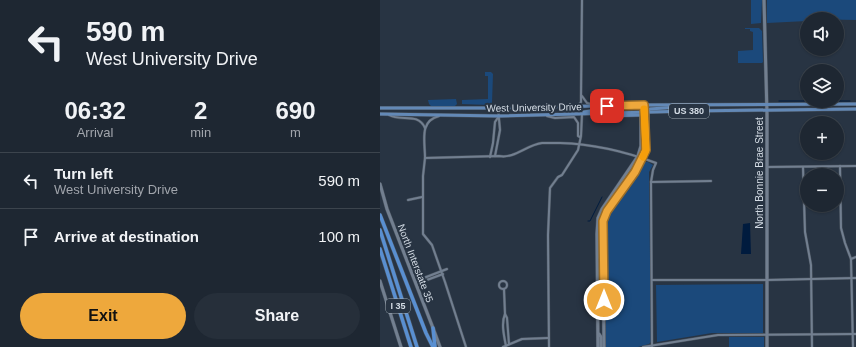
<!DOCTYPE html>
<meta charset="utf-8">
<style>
:root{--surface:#1e2732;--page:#262f3a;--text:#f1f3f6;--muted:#a1a5ac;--line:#3c444d;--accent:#eea83c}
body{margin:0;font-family:Arial,sans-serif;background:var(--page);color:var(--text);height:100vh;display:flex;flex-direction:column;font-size:15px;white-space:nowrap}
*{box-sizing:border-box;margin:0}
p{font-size:13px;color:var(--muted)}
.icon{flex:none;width:22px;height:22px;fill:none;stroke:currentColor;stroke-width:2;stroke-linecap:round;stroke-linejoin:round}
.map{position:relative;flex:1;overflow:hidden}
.drawer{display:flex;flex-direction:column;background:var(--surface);width:380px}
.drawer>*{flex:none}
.hud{background:#1e2732;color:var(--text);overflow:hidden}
.fabs{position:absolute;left:420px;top:12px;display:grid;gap:8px}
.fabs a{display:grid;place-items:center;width:44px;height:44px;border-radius:50%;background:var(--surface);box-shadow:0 1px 3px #0004,0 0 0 1px var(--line);font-size:20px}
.pin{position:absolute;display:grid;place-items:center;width:34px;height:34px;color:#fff;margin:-17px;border-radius:8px;box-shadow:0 2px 6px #0006}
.me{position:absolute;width:44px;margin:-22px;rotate:0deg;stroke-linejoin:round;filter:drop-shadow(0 0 3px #0008)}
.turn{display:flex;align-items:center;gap:14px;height:84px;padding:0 20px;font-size:18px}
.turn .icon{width:52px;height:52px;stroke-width:2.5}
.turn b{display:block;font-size:28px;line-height:34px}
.eta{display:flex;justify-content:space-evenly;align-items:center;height:68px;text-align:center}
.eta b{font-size:24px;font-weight:700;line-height:28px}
.cta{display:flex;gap:8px;margin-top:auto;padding:8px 20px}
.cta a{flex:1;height:46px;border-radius:24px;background:var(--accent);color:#111;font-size:16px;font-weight:700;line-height:46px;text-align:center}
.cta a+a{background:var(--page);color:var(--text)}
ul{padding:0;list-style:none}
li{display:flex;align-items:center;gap:12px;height:56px;padding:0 20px;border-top:1px solid var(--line)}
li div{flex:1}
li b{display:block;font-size:15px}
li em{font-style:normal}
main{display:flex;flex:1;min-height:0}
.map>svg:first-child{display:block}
.green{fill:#1b497b}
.water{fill:#001b3e}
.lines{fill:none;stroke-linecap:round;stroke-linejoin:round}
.stream{stroke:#001b3e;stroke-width:1}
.street-casing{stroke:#48525e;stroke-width:3}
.secondary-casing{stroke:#48525e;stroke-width:4}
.primary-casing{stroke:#48525e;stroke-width:4}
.highway-casing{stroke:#48525e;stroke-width:4.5}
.street{stroke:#727f90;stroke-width:2}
.secondary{stroke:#727f90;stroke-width:3}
.primary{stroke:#6389b7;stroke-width:3}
.highway{stroke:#598fd1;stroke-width:3.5}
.route-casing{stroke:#9b6d27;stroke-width:10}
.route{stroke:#eea83c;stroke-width:7}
.slow{stroke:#f59e0b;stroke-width:7}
.labels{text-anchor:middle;stroke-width:4;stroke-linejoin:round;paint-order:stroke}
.shield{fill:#283443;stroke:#a0aab4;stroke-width:1}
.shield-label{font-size:9px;font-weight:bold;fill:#d4dce5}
.street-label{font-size:10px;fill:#d4dce5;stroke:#283443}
</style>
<main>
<section class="drawer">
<div class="hud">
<div class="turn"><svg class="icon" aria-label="left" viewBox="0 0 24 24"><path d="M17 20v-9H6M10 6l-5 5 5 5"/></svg><div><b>590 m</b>West University Drive</div></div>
</div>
<div class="eta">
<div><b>06:32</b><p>Arrival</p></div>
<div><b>2</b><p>min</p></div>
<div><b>690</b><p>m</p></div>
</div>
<ul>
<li><svg class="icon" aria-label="left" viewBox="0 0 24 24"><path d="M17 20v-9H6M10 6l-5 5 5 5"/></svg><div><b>Turn left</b><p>West University Drive</p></div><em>590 m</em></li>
<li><svg class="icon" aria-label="arrive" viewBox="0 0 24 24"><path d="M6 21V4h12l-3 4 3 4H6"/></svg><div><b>Arrive at destination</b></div><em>100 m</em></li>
</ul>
<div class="cta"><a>Exit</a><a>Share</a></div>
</section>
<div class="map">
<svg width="476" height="347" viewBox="0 0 476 347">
<rect width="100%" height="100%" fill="#283443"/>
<g class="green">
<polygon points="371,0 382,0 381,23 371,24"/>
<polygon points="387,0 476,0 476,20 427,19 427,21 387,23"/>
<polygon points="365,28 379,28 382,31 383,62 382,63 358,63 358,51 373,50 373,32 370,31 370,29 365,29"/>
<polygon points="105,72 111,72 113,74 112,103 109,105 82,104 82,100 108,99 108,76 105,76"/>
<polygon points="76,99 77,104 75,106 52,107 49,104 48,100"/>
<polygon points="264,162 268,162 273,165 269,172 271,342 269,344 258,347 226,347 225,227 226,218 229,211"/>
<polygon points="383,284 383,333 332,333 277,342 276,285"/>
<rect x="349" y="337" width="35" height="10"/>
</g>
<polygon class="water" points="370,223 371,254 361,254 363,224"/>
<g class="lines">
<g class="stream">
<polyline points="399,101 424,101"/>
<polyline points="427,101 445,101"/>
<polyline points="457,101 470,101"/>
<polyline points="208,221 210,221 222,197"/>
</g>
<g class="street-casing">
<g id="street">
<polyline points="202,96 207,103 214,105"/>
<polyline points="198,106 201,102 201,96 202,0"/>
<path d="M9,115C21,122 38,112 45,128"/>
<path d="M59,116C39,121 45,141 45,158L119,156C135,159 146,145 162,143C168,143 174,143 180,143C215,144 244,151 276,163L273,170L271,182L272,347"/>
<polyline points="167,116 175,118 194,117 198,123 198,136 200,137"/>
<polyline points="115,156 120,130 118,108"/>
<polyline points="110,157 113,143 115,122 119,116"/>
<polyline points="45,158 43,176 43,234 52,245 65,282 86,347"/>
<polyline points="460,166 461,228 465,243 471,259 473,347"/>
<polyline points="387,167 476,166"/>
<polyline points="423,167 425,232 431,265 432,347"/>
<polyline points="271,182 331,181"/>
<polyline points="28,200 42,197"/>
<polyline points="471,259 476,257"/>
<polyline points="272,280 387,280 476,278"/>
<circle cx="123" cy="285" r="4"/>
<polyline points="36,281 67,269"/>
<polyline points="36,284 63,274"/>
<polyline points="124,289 125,314 127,318 129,344"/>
<path d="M125,314C121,323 124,336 126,346"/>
<polyline points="123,347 142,339 168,338"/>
<polyline points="169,347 168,235 170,188 178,177 182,175 198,150 201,136 202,114"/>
<polyline points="263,347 338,335 476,334"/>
</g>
</g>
<g class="secondary-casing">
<g id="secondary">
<polyline points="384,0 387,114 387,347"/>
<polyline points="264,105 266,145"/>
<polyline points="0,184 7,209 53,328 60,347"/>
<polyline points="220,234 220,258 224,262"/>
<polyline points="0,281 21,347"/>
<polyline points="219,334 221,337 221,347"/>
<polyline points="218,347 217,234 218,218 222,209 258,156 261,146 261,115"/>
<polyline points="224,347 223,221 227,211 255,172 267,149 268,113"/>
</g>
</g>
<g class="primary-casing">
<g id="primary">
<polyline points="0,108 118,108 264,105 476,104"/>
<polyline points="204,112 223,109 259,107 262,106"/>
<polyline points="0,114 119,116 310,111 476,109"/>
<polyline points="221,114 224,116 261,115 270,109 312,106"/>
</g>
</g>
<g class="highway-casing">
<g id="highway">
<polyline points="0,215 46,333 53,347"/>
<polyline points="0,230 37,347"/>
<polyline points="0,249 31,347"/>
<polyline points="53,328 55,347"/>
</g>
</g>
<use href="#street" class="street"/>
<use href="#secondary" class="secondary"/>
<use href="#primary" class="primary"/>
<use href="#highway" class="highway"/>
</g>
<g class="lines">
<g class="route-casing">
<polyline id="route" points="224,300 223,221 227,211 255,172 266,150 264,105 227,106"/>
</g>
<use href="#route" class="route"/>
<polyline class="slow" points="263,157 266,150 264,109"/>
</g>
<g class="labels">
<g class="shield">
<rect x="289" y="104" width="40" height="14" rx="3"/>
<rect x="6" y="299" width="24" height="14" rx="3"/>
</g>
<g class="shield-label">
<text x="309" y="114">US 380</text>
<text x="18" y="309">I 35</text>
</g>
<g class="street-label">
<text transform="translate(154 107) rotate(-1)" y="4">West University Drive</text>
<text transform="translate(379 173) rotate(-90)" y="4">North Bonnie Brae Street</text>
<text transform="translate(36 263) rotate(69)" y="4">North Interstate 35</text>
</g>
</g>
</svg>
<div class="fabs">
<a><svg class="icon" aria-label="sound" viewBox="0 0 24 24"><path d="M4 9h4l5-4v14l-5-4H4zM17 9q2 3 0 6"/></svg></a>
<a><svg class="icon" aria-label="layers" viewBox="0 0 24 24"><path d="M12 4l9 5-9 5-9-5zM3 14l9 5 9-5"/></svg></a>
<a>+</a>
<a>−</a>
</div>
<div class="pin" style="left:227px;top:106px;background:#d93025"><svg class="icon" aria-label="arrive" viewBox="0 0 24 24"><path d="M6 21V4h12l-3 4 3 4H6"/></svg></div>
<svg class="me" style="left:224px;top:300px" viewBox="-20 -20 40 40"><circle r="17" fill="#eea83c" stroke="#fff" stroke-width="3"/><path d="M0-11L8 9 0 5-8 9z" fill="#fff"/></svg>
</div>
</main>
